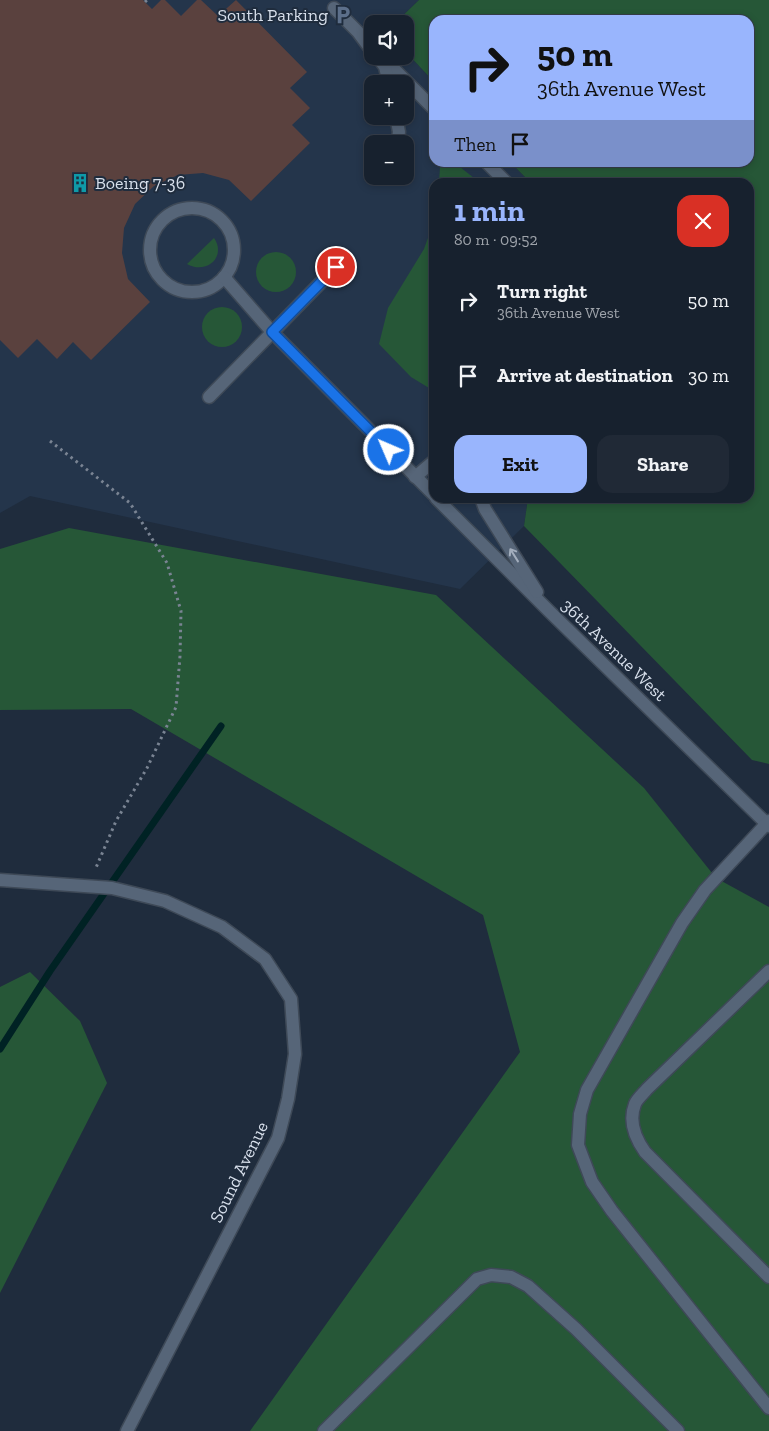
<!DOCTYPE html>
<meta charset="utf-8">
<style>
:root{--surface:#17212e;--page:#202936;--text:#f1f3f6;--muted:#9ea3aa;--line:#363e4a;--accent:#99b5fd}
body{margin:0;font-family:"Zilla Slab",serif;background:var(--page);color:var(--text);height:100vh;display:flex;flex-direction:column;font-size:19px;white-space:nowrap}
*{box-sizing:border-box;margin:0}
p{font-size:16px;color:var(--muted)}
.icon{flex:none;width:28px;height:28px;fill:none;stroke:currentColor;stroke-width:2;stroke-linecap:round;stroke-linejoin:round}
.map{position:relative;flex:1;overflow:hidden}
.sheet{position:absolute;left:429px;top:178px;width:325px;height:325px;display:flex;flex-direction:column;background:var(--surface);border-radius:15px;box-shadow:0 2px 8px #0003,0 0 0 1px var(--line)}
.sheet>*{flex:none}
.guide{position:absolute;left:429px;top:15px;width:325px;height:152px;border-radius:15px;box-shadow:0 2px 8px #0003,0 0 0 1px var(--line);background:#99b5fd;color:#111;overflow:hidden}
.fabs{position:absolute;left:364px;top:15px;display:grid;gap:10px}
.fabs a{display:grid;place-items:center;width:50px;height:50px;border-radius:10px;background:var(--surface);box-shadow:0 2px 8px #0003,0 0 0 1px var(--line);font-size:25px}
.pin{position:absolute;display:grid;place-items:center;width:42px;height:42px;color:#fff;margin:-21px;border:2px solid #fff;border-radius:50%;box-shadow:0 1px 5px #0007}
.me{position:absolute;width:55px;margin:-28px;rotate:315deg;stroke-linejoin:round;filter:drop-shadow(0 0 4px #0008)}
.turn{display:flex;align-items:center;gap:18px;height:105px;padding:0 25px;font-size:22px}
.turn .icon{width:65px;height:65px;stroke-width:2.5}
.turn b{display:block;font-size:35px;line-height:42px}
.then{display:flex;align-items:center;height:48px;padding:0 25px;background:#0003;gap:10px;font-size:19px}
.round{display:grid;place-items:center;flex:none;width:52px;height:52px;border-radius:15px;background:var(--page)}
.headline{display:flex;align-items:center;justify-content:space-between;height:85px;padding:0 25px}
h1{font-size:30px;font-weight:700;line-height:38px;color:var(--accent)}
.cta{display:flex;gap:10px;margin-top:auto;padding:10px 25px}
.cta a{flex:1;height:58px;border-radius:15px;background:var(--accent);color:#111;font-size:20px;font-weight:700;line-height:58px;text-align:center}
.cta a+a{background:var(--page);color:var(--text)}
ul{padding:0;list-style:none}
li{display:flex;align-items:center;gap:15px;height:75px;padding:0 25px}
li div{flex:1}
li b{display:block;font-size:19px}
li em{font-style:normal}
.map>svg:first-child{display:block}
.built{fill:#24354b;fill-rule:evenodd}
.green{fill:#265737}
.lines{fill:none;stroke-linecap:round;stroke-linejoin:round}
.stream{stroke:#002224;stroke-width:7}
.building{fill:#5a413e}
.minor-casing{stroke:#3e4957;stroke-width:15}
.path{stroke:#7a8493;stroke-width:3;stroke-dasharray:2.5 4;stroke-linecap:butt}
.minor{stroke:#566578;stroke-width:12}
.oneway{stroke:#a3aebd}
.route-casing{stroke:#114b97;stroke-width:12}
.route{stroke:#1a73e8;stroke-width:9}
.labels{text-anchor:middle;stroke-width:4;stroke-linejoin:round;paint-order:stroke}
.poi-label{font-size:18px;fill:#d7dfeb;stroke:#1f2c3d;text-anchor:end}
.street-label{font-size:18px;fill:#d7dfeb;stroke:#1f2c3d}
</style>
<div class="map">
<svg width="769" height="1431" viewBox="0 0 769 1431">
<rect width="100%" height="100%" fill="#1f2c3d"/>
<path class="built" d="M0,0H419L394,24H372V56H405V51L434,82V162L511,163L530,182H434V498H528L524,526L460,589L30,496L0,513ZM372,84H405V116H372ZM372,144H405V176H372Z"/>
<g class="green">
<polygon points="419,0 769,0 769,764 752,760 524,526 528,498 749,498 749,182 530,182 511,163 749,162 749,20 434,20 434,82 405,51 405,24 394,24"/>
<polygon points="445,163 455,163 479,182 439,182 440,167"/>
<polygon points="434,221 434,391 411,377 379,344 388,308 424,249"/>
<path d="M214,238C227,257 206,275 187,264Z"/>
<circle cx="276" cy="272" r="20"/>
<circle cx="222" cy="327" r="20"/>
<polygon points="69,528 436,595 644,788 716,878 769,907 769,1431 250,1431 520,1052 483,915 131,709 0,710 0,549"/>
<polygon points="30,972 80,1021 107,1083 0,1293 0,987"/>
</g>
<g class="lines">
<polyline class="stream" points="0,1049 50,971 221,726"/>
</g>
<polygon class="building" points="0,0 143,0 152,9 161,0 165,0 181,16 197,0 201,0 218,16 236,0 307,72 290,88 310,108 292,125 310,143 251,201 229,180 203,173 178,175 154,186 135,204 124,228 122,253 128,279 150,302 91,360 73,342 57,359 37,339 18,358 0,340"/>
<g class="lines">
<g class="minor-casing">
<g id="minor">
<polyline points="334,8 358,32 372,51"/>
<polyline points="381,56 434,109"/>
<polyline points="380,60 385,67 389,84"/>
<polyline points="396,116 399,132 397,144"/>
<polyline points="486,162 506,182"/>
<circle cx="192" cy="250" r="42"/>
<polyline points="224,277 272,332 434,495"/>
<polyline points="209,397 336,267"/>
<polyline points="415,477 434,461"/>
<polyline points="436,498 549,611 769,826"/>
<polyline points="481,498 485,509 537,592"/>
<polyline points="769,821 705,890 682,923 587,1090 580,1114 578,1145 592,1182 612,1211 769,1408"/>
<polyline points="0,880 112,888 165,901 222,927 265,959 291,999 295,1054 288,1099 278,1138 127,1431"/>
<path d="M769,971L647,1089C644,1093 637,1099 635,1104C628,1122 635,1138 645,1152L769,1277"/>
<polyline points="324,1431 477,1279 491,1275 511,1277 528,1286 576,1329 678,1431"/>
</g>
</g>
<g class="path">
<polyline points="145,2 147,0"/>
<polyline points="50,441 130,503 167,563 181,611 180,656 176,707 147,768 116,821 95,870"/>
</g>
<use href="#minor" class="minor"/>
</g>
<defs><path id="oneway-shaft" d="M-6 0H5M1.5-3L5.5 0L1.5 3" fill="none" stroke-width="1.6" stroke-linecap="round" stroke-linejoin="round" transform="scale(1.25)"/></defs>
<use class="oneway" href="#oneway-shaft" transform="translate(514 555) rotate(-122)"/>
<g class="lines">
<g class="route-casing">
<polyline id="route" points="336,267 272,332 389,450"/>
</g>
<use href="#route" class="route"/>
</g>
<defs>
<g id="parking-bare" transform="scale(1.5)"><path d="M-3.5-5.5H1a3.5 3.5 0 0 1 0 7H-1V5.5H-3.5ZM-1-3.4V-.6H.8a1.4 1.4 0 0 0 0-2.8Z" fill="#5c6f8a" stroke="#1f2c3d" stroke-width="2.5" paint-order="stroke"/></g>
<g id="building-bare" transform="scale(1.5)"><path d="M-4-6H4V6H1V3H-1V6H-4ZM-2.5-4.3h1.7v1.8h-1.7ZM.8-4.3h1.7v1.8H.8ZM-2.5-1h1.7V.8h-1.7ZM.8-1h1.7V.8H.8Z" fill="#0f9aa8" stroke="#1f2c3d" stroke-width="2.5" paint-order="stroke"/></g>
</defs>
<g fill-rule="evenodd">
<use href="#parking-bare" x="343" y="15"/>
<use href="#building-bare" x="80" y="183"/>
</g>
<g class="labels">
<g class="poi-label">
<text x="328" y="21">South Parking</text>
<text x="95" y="189" text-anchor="start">Boeing 7-36</text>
</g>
<g class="street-label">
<text transform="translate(614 650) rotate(44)" y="6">36th Avenue West</text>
<text transform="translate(239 1172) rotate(-64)" y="6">Sound Avenue</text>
</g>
</g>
</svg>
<div class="fabs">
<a><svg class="icon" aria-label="sound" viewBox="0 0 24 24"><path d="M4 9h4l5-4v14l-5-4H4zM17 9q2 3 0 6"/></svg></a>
<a>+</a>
<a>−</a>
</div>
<div class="pin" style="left:336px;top:267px;background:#d93025"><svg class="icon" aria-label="arrive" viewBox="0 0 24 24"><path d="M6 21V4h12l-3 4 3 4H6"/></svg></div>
<svg class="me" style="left:389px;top:450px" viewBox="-20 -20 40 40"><circle r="17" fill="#1a73e8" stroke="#fff" stroke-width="3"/><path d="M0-11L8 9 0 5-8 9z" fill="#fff"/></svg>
<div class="guide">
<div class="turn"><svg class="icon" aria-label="right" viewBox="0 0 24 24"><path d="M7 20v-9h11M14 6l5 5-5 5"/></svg><div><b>50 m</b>36th Avenue West</div></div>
<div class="then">Then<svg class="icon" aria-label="arrive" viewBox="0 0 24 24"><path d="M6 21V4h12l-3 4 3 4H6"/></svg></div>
</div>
<section class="sheet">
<div class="headline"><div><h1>1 min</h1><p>80 m · 09:52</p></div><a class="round" style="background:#d93025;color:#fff"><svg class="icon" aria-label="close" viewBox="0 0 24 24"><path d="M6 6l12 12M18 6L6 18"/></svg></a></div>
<ul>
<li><svg class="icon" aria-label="right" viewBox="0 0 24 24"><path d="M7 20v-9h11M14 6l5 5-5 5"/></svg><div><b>Turn right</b><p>36th Avenue West</p></div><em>50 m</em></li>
<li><svg class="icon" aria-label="arrive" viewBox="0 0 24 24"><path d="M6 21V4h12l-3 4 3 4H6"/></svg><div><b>Arrive at destination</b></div><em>30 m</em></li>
</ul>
<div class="cta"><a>Exit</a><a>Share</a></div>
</section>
</div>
